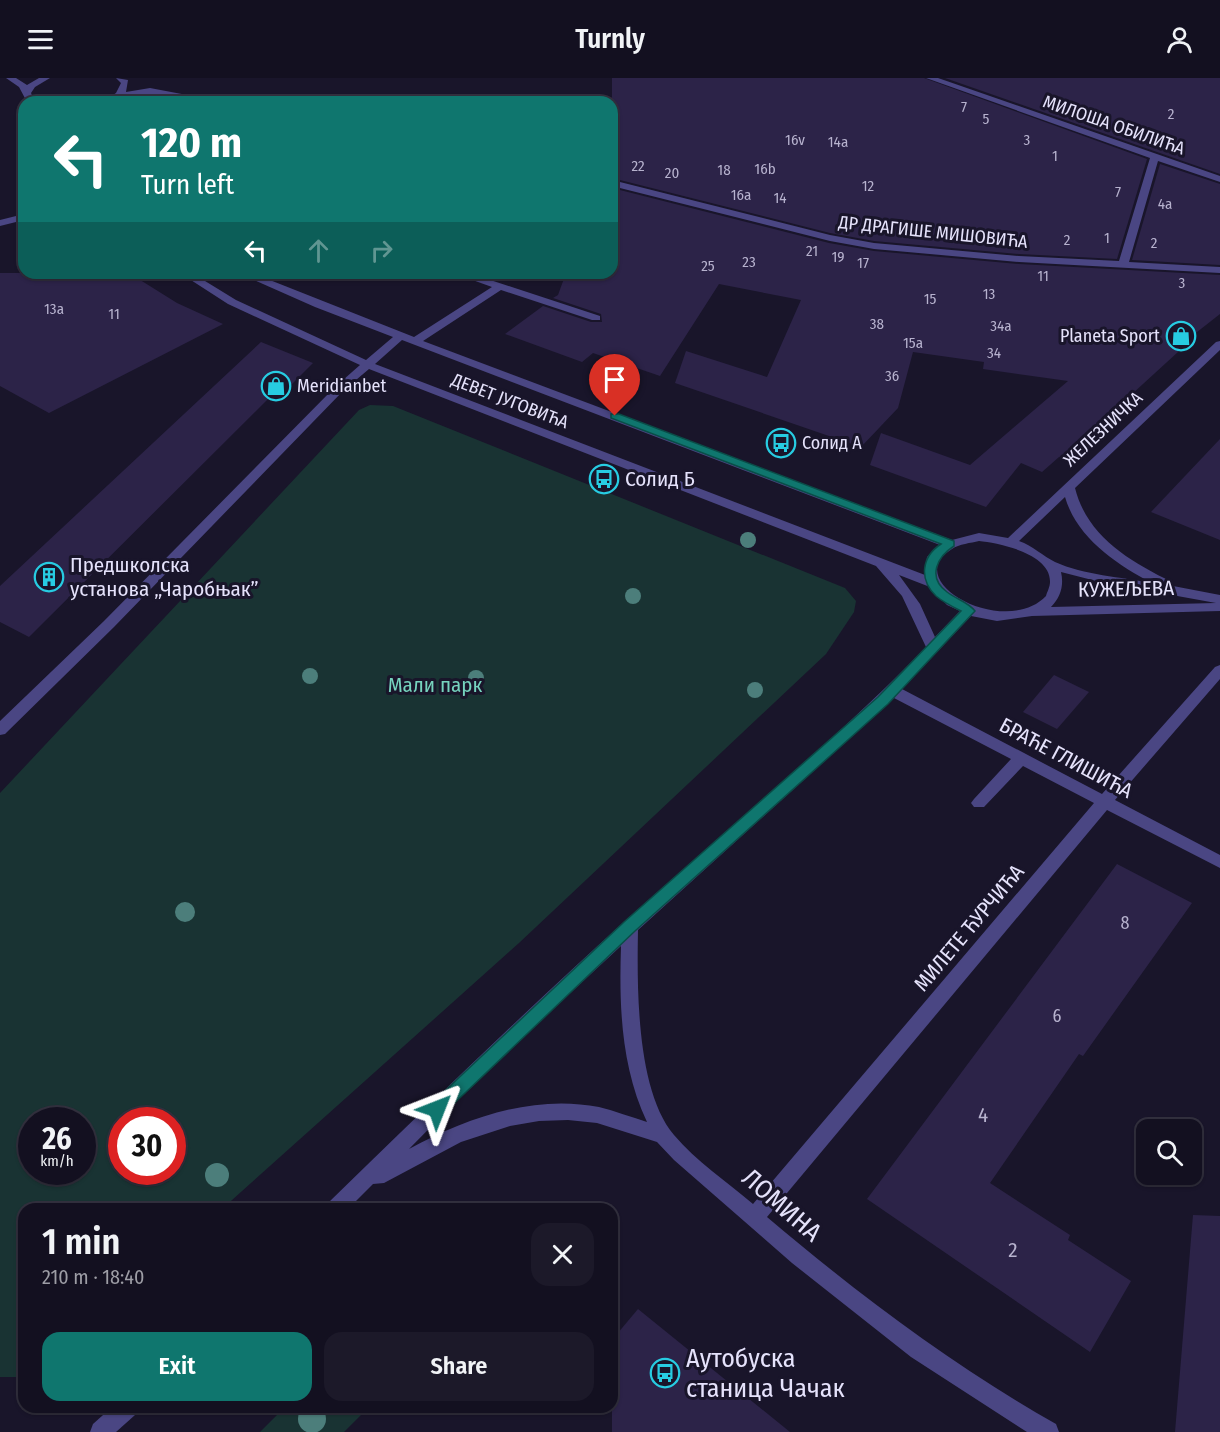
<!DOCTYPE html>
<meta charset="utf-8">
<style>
:root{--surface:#131020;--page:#1c1929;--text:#f1f3f6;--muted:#9d9da5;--line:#32303e;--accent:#0f766e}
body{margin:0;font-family:"Fira Sans Condensed",sans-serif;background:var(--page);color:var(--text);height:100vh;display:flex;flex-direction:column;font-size:22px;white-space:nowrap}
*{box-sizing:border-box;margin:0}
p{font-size:20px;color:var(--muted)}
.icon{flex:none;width:33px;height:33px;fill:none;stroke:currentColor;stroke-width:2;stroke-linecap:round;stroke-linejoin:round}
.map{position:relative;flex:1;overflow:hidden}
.sheet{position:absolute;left:18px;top:1125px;width:600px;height:210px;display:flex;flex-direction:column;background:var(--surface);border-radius:18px;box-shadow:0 2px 4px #0004,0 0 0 2px var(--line)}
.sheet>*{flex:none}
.guide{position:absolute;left:18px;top:18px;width:600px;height:183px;border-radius:18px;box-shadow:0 2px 4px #0004,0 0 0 2px var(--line);background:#0f766e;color:#fff;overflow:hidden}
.tools{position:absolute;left:1136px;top:1041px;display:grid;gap:12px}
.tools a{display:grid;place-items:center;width:66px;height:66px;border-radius:12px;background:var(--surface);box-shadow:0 2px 4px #0004,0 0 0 2px var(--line);font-size:30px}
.speed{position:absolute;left:18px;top:1029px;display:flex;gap:12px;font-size:30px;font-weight:700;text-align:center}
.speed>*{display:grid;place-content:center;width:78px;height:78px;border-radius:50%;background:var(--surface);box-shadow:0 2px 4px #0004,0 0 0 2px var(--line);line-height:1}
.speed small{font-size:15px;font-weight:400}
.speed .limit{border:9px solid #d22;background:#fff;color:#111}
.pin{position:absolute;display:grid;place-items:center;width:51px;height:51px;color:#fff;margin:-62px -26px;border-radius:50% 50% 50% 0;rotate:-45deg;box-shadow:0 0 6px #0007}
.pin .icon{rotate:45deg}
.me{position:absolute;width:66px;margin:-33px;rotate:45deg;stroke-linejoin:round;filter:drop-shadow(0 0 4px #0008)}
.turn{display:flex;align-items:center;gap:21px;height:126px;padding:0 24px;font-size:27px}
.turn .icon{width:78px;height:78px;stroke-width:2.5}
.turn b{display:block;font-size:42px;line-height:51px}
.lanes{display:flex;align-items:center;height:57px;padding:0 24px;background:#0003;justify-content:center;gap:30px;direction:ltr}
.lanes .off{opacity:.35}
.round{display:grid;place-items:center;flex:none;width:63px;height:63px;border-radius:18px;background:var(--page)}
.headline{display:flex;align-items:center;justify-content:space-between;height:102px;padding:0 24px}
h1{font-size:36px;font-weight:600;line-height:45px}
.cta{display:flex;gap:12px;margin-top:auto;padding:12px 24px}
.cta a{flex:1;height:69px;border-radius:18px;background:var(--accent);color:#fff;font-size:24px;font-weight:600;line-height:69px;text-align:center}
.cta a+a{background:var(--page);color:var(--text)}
header{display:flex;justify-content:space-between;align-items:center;height:78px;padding:0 24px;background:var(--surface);font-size:27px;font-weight:600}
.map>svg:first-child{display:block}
.green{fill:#193333;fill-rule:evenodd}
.building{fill:#2c2348}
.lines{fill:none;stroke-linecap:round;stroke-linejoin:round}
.minor{fill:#4a4683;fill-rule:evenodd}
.tree{fill:#4c7e7b}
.route{fill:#0f766e;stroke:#0a4d48;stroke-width:1.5}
.labels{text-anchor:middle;stroke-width:6;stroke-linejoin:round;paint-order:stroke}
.far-number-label{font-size:15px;fill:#b7b2ce}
.far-street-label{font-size:18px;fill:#e5e2fb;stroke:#19152a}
.far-poi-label{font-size:18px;fill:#e5e2fb;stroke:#19152a;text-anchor:start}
.number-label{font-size:18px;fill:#b7b2ce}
.poi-label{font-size:21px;fill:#e5e2fb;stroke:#19152a;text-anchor:start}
.street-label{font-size:21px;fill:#e5e2fb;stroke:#19152a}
.park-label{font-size:21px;fill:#76d3be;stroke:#19152a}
.near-number-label{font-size:21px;fill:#b7b2ce}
.near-street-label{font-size:26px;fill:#e5e2fb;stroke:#19152a}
.near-poi-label{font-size:26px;fill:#e5e2fb;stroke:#19152a;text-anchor:start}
</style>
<header><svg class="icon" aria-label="menu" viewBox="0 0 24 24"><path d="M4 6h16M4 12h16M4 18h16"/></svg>Turnly<svg class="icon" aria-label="person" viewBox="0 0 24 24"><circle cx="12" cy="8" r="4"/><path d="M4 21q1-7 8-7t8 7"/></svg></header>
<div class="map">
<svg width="1220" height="1354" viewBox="0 0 1220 1354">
<rect width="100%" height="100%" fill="#19152a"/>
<g class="green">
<path d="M370,327L393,328L845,510L856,523L854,534L826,576L519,865L222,1131H24V1299H0V715L359,332ZM32,1042H82V1094H32ZM122,1042H172V1094H122Z"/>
<polygon points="285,1329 369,1329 344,1354 260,1354"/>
</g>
<g class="building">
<polygon points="612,0 924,0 1147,81 1117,181 1019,176 874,163 830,155 612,100"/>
<polygon points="945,0 1220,0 1220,96"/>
<polygon points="1160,86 1220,106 1220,187 1132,182"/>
<polygon points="612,110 829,165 874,173 1019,186 1220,197 1220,236 1192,258 1178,274 1062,380 1059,379 1042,394 1021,385 986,429 870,387 881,355 970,387 1068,303 983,291 984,284 913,274 898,330 861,369 675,305 686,273 767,299 801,222 719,206 660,298 593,275 582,284 505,256 543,228 591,244 602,244 601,236 553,220 558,217 566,195 612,195"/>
<polygon points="0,195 129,195 177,225 223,246 49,335 0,308"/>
<polygon points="261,264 313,285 282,316 275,314 29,559 0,544 0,508"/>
<polygon points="1220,361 1220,462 1151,434"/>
<polygon points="1054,597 1089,614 1057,651 1023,634"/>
<polygon points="1117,786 1192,825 1083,978 1079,976 990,1105 1070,1157 1068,1162 1131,1203 1090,1274 867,1121"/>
<polygon points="1193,1137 1220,1138 1220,1354 1175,1354"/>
<polygon points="638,1231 790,1354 612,1354 612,1262"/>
</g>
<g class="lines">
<g class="minor">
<polygon points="6,0 16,0 27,7 39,0 50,0 35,9 31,15 35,24 27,24 19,9"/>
<path d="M116,0L128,2L126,14L150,10L224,24C199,24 173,15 148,16C132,17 117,24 102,24L116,15L121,5Z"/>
<polygon points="926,0 938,0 1220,98 1220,104 1158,83 1129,184 1220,189 1220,195 1019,184 874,171 830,163 612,108 612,102 830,157 874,165 1019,178 1119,183 1150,80"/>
<polygon points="24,136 24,142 0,148 0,142"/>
<path d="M180,195H192L236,222L366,282L393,259L315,229L238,195H252L414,259L492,209L453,195H469L600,238V242H592L501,212L423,263L952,462L979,455L1008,460L1216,264L1220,263V272L1075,410C1087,458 1129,483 1172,504L1173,508L1220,517V533L1032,538L997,543L971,538L902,611L1102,716L1215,589L1220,587V601L1115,722L1220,777V790L1107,732L767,1139C858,1216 952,1287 1056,1346L1059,1354H1027L911,1279L792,1185L674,1082L657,1064L597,1045L568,1042L539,1043L510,1048L461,1064L384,1105L373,1106L348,1131H325L328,1125C426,1030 523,935 624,844C725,753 831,667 926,569L902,518L876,488L369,291L343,313L114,549L5,656L0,657V643L104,543L335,309L360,287L228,226ZM402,262L940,467L927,479L925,497L375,286ZM1065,419C1077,460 1116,486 1152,505C1121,499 1084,497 1055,484C1043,478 1033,468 1019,463ZM979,463C1000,465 1051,476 1050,504C1050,509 1047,514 1046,518C1005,561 898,503 952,471C959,466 971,465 979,463ZM1061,494L1100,504L1216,525L1051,529C1061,519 1064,507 1061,494ZM899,497L930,509L947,527L960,533L935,559L920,526ZM894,620L1011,681L974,721L971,725L974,729H984L1023,688L1094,725L753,1126C727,1104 696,1083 674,1057C636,1012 637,908 638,852ZM621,868C619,928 621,989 647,1044C631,1039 615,1033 599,1029C533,1016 466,1040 409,1071L487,992Z"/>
<polygon points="112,1329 138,1329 135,1337 116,1354 90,1354 93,1346"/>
</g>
</g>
<g class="tree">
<circle cx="748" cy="462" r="8"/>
<circle cx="633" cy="518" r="8"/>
<circle cx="310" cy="598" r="8"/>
<circle cx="476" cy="600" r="8"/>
<circle cx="755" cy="612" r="8"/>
<circle cx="185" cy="834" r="10"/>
<circle cx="217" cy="1097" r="12"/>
<circle cx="312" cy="1341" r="14"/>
</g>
<path class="route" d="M611,336H619L954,463V468C937,479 927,499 947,514C956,521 968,524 975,533L888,626L635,853L443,1036L437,1039L431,1036L429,1031L431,1026L624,844L878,619L961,533C953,529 943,524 936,518C919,502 921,479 941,466L611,340Z"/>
<defs>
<g id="shop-ring" transform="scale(1.5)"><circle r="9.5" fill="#19152a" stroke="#27cce2" stroke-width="1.5"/><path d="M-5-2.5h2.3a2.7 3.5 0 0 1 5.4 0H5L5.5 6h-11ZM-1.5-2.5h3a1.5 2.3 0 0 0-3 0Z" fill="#27cce2"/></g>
<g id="bus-ring" transform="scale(1.5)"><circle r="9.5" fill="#19152a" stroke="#27cce2" stroke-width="1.5"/><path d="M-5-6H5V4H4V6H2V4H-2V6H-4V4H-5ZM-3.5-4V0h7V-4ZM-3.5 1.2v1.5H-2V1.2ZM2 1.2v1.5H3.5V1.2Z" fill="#27cce2"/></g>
<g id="building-ring" transform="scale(1.5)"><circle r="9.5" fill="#19152a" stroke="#27cce2" stroke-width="1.5"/><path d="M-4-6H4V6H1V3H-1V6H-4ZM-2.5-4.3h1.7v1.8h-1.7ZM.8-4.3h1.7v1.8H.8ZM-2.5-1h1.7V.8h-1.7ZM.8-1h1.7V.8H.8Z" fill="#27cce2"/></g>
</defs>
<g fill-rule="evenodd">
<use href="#shop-ring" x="1181" y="258"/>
<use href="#shop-ring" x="276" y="308"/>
<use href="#bus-ring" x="781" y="365"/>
<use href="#bus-ring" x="604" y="401"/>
<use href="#building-ring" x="49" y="499"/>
<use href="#bus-ring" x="665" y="1295"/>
</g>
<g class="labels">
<g class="far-number-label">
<text x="964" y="34">7</text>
<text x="1171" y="41">2</text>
<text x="986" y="46">5</text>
<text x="795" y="67">16v</text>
<text x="1027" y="67">3</text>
<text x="838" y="69">14a</text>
<text x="1055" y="83">1</text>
<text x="638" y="93">22</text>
<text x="765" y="96">16b</text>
<text x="724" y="97">18</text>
<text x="672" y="100">20</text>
<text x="868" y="113">12</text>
<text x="1118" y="119">7</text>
<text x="741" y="122">16a</text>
<text x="780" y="125">14</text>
<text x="1165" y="131">4a</text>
<text x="1107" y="165">1</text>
<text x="1067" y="167">2</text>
<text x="1154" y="170">2</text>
<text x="812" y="178">21</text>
<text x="838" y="184">19</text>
<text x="749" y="189">23</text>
<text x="863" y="190">17</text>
<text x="708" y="193">25</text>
<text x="1043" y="203">11</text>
<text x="1182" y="210">3</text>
<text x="989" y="221">13</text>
<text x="930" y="226">15</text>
<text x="54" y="236">13a</text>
<text x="114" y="241">11</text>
<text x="877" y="251">38</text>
<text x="1001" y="253">34a</text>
<text x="913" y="270">15a</text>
<text x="994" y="280">34</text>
<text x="892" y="303">36</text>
</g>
<g class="far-street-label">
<text transform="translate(1114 47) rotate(19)" y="6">МИЛОША ОБИЛИЋА</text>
<text transform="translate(933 154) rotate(6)" y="6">ДР ДРАГИШЕ МИШОВИЋА</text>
<text transform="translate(510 323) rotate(21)" y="6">ДЕВЕТ ЈУГОВИЋА</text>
<text transform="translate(1103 351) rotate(-43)" y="6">ЖЕЛЕЗНИЧКА</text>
</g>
<g class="far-poi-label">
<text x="1160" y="264" text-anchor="end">Planeta Sport</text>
<text x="297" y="314">Meridianbet</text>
<text x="802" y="371">Солид А</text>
</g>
<g class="number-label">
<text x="1125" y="851">8</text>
<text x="1057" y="944">6</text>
</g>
<g class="poi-label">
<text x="625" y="408">Солид Б</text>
<text x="70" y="494">Предшколска<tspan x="70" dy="24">установа „Чаробњак”</tspan></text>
</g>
<g class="street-label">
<text transform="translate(1126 511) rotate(-1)" y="7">КУЖЕЉЕВА</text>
<text transform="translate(1066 680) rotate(28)" y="7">БРАЋЕ ГЛИШИЋА</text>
<text transform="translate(969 850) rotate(-50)" y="7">МИЛЕТЕ ЋУРЧИЋА</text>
</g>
<g class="park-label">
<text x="435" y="614">Мали парк</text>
</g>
<g class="near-number-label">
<text x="983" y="1044">4</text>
<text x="1013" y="1179">2</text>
</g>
<g class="near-street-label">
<text transform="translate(782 1127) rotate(41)" y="9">ЛОМИНА</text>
</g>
<g class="near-poi-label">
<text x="686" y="1289">Аутобуска<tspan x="686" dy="30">станица Чачак</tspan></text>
</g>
</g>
</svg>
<div class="tools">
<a><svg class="icon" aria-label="search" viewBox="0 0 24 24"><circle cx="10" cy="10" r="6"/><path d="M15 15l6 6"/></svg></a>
</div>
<div class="speed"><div>26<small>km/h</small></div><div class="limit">30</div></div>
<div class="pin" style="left:615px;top:338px;background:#d93025"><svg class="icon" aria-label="arrive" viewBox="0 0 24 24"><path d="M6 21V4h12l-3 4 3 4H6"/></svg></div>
<svg class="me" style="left:437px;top:1031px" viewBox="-20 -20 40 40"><path d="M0-17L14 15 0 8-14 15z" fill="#0f766e" stroke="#fff" stroke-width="4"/></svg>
<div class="guide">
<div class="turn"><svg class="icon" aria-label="left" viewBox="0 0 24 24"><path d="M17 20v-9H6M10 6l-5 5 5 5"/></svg><div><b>120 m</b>Turn left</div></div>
<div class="lanes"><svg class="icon" aria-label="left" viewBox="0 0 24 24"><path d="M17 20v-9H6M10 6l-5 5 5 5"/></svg><svg class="icon off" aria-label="ahead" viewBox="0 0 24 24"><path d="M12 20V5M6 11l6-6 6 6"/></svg><svg class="icon off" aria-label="right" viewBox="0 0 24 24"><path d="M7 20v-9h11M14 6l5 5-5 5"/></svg></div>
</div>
<section class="sheet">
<div class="headline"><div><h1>1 min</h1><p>210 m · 18:40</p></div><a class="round"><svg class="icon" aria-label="close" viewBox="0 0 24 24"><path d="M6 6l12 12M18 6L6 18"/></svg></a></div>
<div class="cta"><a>Exit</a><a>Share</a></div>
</section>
</div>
